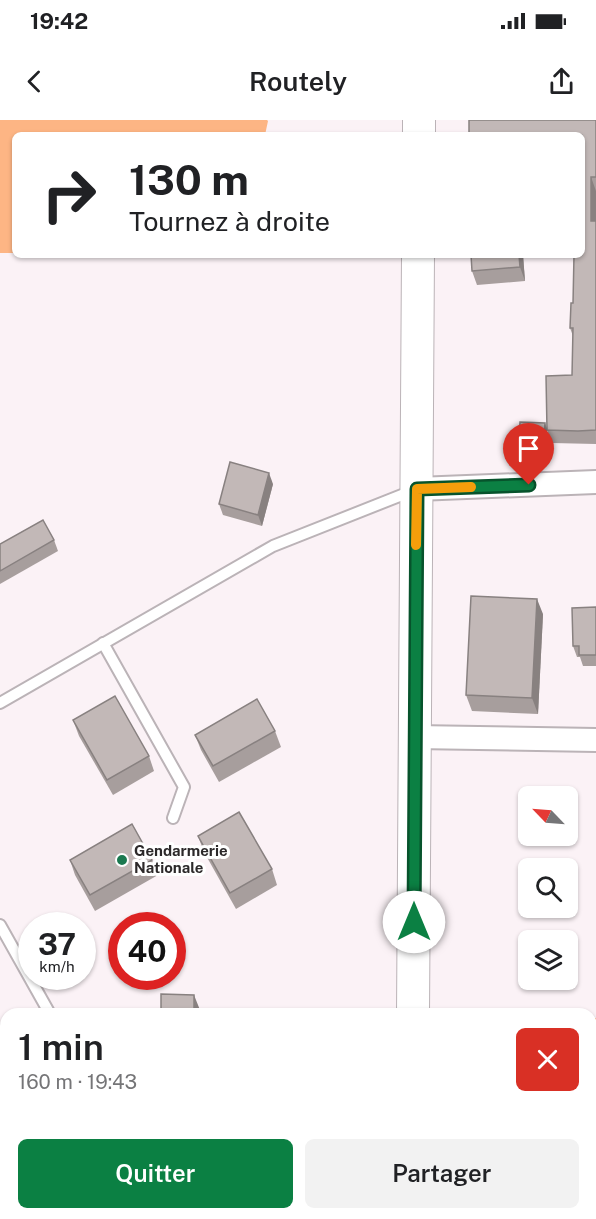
<!DOCTYPE html>
<html lang="fr">
<meta charset="utf-8">
<style>
:root{--surface:#fff;--page:#f2f2f2;--text:#202124;--muted:#757577;--accent:#0b8043}
body{margin:0;font-family:"Public Sans",sans-serif;background:var(--page);color:var(--text);height:100vh;display:flex;flex-direction:column;font-size:22px;white-space:nowrap}
*{box-sizing:border-box;margin:0}
p{font-size:20px;color:var(--muted)}
.icon{flex:none;width:33px;height:33px;fill:none;stroke:currentColor;stroke-width:2;stroke-linecap:round;stroke-linejoin:round}
.map{position:relative;flex:1;overflow:hidden}
.sheet{position:absolute;left:0px;top:888px;width:597px;height:212px;display:flex;flex-direction:column;background:var(--surface);border-radius:18px 18px 0 0;box-shadow:0 2px 4px #0004}
.sheet>*{flex:none}
.hud{position:absolute;left:12px;top:12px;width:573px;height:126px;border-radius:9px;box-shadow:0 2px 4px #0004;background:#fff;color:var(--text);overflow:hidden}
.needle{width:39px;rotate:295deg}
.controls{position:absolute;left:518px;top:666px;display:grid;gap:12px}
.controls a{display:grid;place-items:center;width:60px;height:60px;border-radius:9px;background:var(--surface);box-shadow:0 2px 4px #0004;font-size:30px}
.speed{position:absolute;left:18px;top:792px;display:flex;gap:12px;font-size:30px;font-weight:700;text-align:center}
.speed>*{display:grid;place-content:center;width:78px;height:78px;border-radius:50%;background:var(--surface);box-shadow:0 2px 4px #0004;line-height:1}
.speed small{font-size:15px;font-weight:400}
.speed .limit{border:9px solid #d22;background:#fff;color:#111}
.pin{position:absolute;display:grid;place-items:center;width:51px;height:51px;color:#fff;margin:-62px -26px;border-radius:50% 50% 50% 0;rotate:-45deg;box-shadow:0 0 6px #0007}
.pin .icon{rotate:45deg}
.me{position:absolute;width:66px;margin:-33px;rotate:0deg;stroke-linejoin:round;filter:drop-shadow(0 0 4px #0008)}
.turn{display:flex;align-items:center;gap:21px;height:126px;padding:0 18px;font-size:27px}
.turn .icon{width:78px;height:78px;stroke-width:2.5}
.turn b{display:block;font-size:42px;line-height:51px}
.round{display:grid;place-items:center;flex:none;width:63px;height:63px;border-radius:9px;background:var(--page)}
.summary{display:flex;align-items:center;justify-content:space-between;height:102px;padding:0 18px}
h1{font-size:36px;font-weight:600;line-height:45px}
.primary-button{display:flex;gap:12px;margin-top:auto;padding:12px 18px}
.primary-button a{flex:1;height:69px;border-radius:9px;background:var(--accent);color:#fff;font-size:24px;font-weight:600;line-height:69px;text-align:center}
.primary-button a+a{background:var(--page);color:var(--text)}
.status{display:flex;justify-content:space-between;align-items:center;height:42px;padding:0 30px;background:var(--surface);direction:ltr}
.status svg{height:16px;fill:currentColor}
header{display:flex;justify-content:space-between;align-items:center;height:78px;padding:0 18px;background:var(--surface);font-size:27px;font-weight:600}
.map>svg:first-child{display:block}
.green{fill:#fdb584}
.lines{fill:none;stroke-linecap:round;stroke-linejoin:round}
.lane-casing{stroke:#bbb3b7;stroke-width:14}
.street-casing{stroke:#bbb3b7;stroke-width:26}
.secondary-casing{stroke:#bbb3b7;stroke-width:34}
.lane{stroke:#fff;stroke-width:10}
.street{stroke:#fff;stroke-width:22}
.secondary{stroke:#fff;stroke-width:32}
.wall{fill:#a79e9d}
.shaded-wall{fill:#888180}
.building{fill:#c2b8b7;stroke:#888180;stroke-width:1.5}
.route-casing{stroke:#07532c;stroke-width:15}
.route{stroke:#0b8043;stroke-width:10}
.slow{stroke:#f59e0b;stroke-width:10}
.poi-dot{fill:#1b7950;stroke:#fff;stroke-width:2}
.labels{text-anchor:middle;stroke-width:6;stroke-linejoin:round;paint-order:stroke}
.poi-label{font-size:15px;font-weight:bold;fill:#2c292a;stroke:#fff;text-anchor:start}
</style>
<div class="status"><b>19:42</b><svg viewBox="0 0 49 12"><path d="M0 12V9h3v3zM5 12V6h3v6zM10 12V3h3v9zM15 12V0h3v12zM26 1h20v11H26zM47 4h2v5h-2z"/></svg></div>
<header><svg class="icon" aria-label="back" viewBox="0 0 24 24"><path d="M15 5l-7 7 7 7"/></svg>Routely<svg class="icon" aria-label="share" viewBox="0 0 24 24"><path d="M12 15V3M7 8l5-5 5 5M5 13v7h14v-7"/></svg></header>
<div class="map">
<svg width="596" height="1099" viewBox="0 0 596 1099">
<rect width="100%" height="100%" fill="#fbf2f6"/>
<g class="green">
<polygon points="0,0 267,0 268,1 265,15 15,15 15,133 0,133"/>
<polygon points="591,898 596,898 596,1099 565,1099 565,1094 591,1094"/>
</g>
<g class="lines">
<g class="lane-casing">
<g id="lane">
<polyline points="103,523 184,667 173,698"/>
<polyline points="0,583 273,426 412,371"/>
<polyline points="0,805 50,894"/>
<polyline points="152,1094 153,1099"/>
</g>
</g>
<g class="street-casing">
<g id="street">
<polyline points="417,369 596,362"/>
<polyline points="415,617 596,620"/>
</g>
</g>
<g class="secondary-casing">
<g id="secondary">
<polyline points="419,15 419,0"/>
<polyline points="413,894 418,135"/>
<polyline points="412,1099 412,1094"/>
</g>
</g>
<use href="#lane" class="lane"/>
<use href="#street" class="street"/>
<use href="#secondary" class="secondary"/>
</g>
<g class="wall">
<polygon points="596,0 596,324 552,323 547,310 572,255 573,216 570,208 573,183 582,15"/>
<polygon points="523,135 525,161 477,165 472,151"/>
<polygon points="545,303 547,309 545,332 521,331 519,325"/>
<polygon points="273,364 262,406 223,395 219,384"/>
<polygon points="54,420 58,431 0,464 0,424"/>
<polygon points="596,487 596,546 583,546 580,537 577,537 573,526"/>
<polygon points="543,494 538,594 472,591 466,575"/>
<polygon points="73,600 149,636 154,651 113,675 79,616"/>
<polygon points="275,611 281,627 219,662 201,630 195,615"/>
<polygon points="198,716 272,749 277,765 236,789 204,732"/>
<polygon points="70,740 152,740 158,755 95,791 75,755"/>
<rect x="0" y="936" width="6" height="103"/>
<polygon points="209,1094 245,1094 246,1099 209,1099"/>
</g>
<g class="shaded-wall">
<polygon points="591,57 596,71 596,115 591,101"/>
<polygon points="519,135 523,135 525,161 520,147"/>
<polygon points="545,303 547,309 545,332 543,326"/>
<polygon points="269,353 273,364 262,406 258,395"/>
<polygon points="537,479 543,494 538,594 532,578"/>
<polygon points="194,875 200,890 199,894 194,894"/>
<polygon points="95,1094 101,1094 101,1099 96,1099"/>
<polygon points="241,1094 245,1094 246,1099 242,1099"/>
</g>
<g class="building">
<polygon points="469,0 596,0 596,57 591,57 591,101 596,101 596,310 578,311 547,310 546,256 572,255 573,208 570,208 571,183 573,183 574,135 582,135 582,15 469,15"/>
<polygon points="471,135 519,135 520,147 472,151"/>
<polygon points="520,302 545,303 543,326 519,325"/>
<polygon points="230,342 269,353 258,395 219,384"/>
<polygon points="43,400 54,420 0,451 0,424"/>
<polygon points="471,476 537,479 532,578 466,575"/>
<polygon points="596,487 596,535 579,535 579,526 573,526 572,488"/>
<polygon points="115,576 149,636 107,660 73,600"/>
<polygon points="257,579 275,611 213,646 195,615"/>
<polygon points="239,692 272,749 230,773 198,716"/>
<polygon points="132,704 152,740 90,775 70,740"/>
<polygon points="161,874 194,875 194,894 161,894"/>
<rect x="0" y="936" width="6" height="88"/>
<polygon points="60,1094 95,1094 96,1099 60,1099"/>
<polygon points="209,1094 241,1094 241,1096 209,1099"/>
</g>
<g class="lines">
<g class="route-casing">
<polyline id="route" points="414,802 417,369 529,365"/>
</g>
<use href="#route" class="route"/>
<polyline class="slow" points="416,425 417,369 471,367"/>
</g>
<circle class="poi-dot" cx="122" cy="740" r="6"/>
<g class="labels">
<g class="poi-label">
<text x="134" y="736">Gendarmerie<tspan x="134" dy="17">Nationale</tspan></text>
</g>
</g>
</svg>
<div class="controls">
<a><svg class="needle" viewBox="-14 -14 28 28"><path d="M0-13l5 13h-10z" fill="#e53935"/><path d="M0 13l5-13h-10z" fill="#757577"/></svg></a>
<a><svg class="icon" aria-label="search" viewBox="0 0 24 24"><circle cx="10" cy="10" r="6"/><path d="M15 15l6 6"/></svg></a>
<a><svg class="icon" aria-label="layers" viewBox="0 0 24 24"><path d="M12 4l9 5-9 5-9-5zM3 14l9 5 9-5"/></svg></a>
</div>
<div class="speed"><div>37<small>km/h</small></div><div class="limit">40</div></div>
<div class="pin" style="left:529px;top:365px;background:#d93025"><svg class="icon" aria-label="arrive" viewBox="0 0 24 24"><path d="M6 21V4h12l-3 4 3 4H6"/></svg></div>
<svg class="me" style="left:414px;top:802px" viewBox="-20 -20 40 40"><circle r="19" fill="#fff"/><path d="M0-13L10 11 0 6-10 11z" fill="#0b8043"/></svg>
<div class="hud">
<div class="turn"><svg class="icon" aria-label="right" viewBox="0 0 24 24"><path d="M7 20v-9h11M14 6l5 5-5 5"/></svg><div><b>130 m</b>Tournez à droite</div></div>
</div>
<section class="sheet">
<div class="summary"><div><h1>1 min</h1><p>160 m · 19:43</p></div><a class="round" style="background:#d93025;color:#fff"><svg class="icon" aria-label="close" viewBox="0 0 24 24"><path d="M6 6l12 12M18 6L6 18"/></svg></a></div>
<div class="primary-button"><a>Quitter</a><a>Partager</a></div>
</section>
</div>
